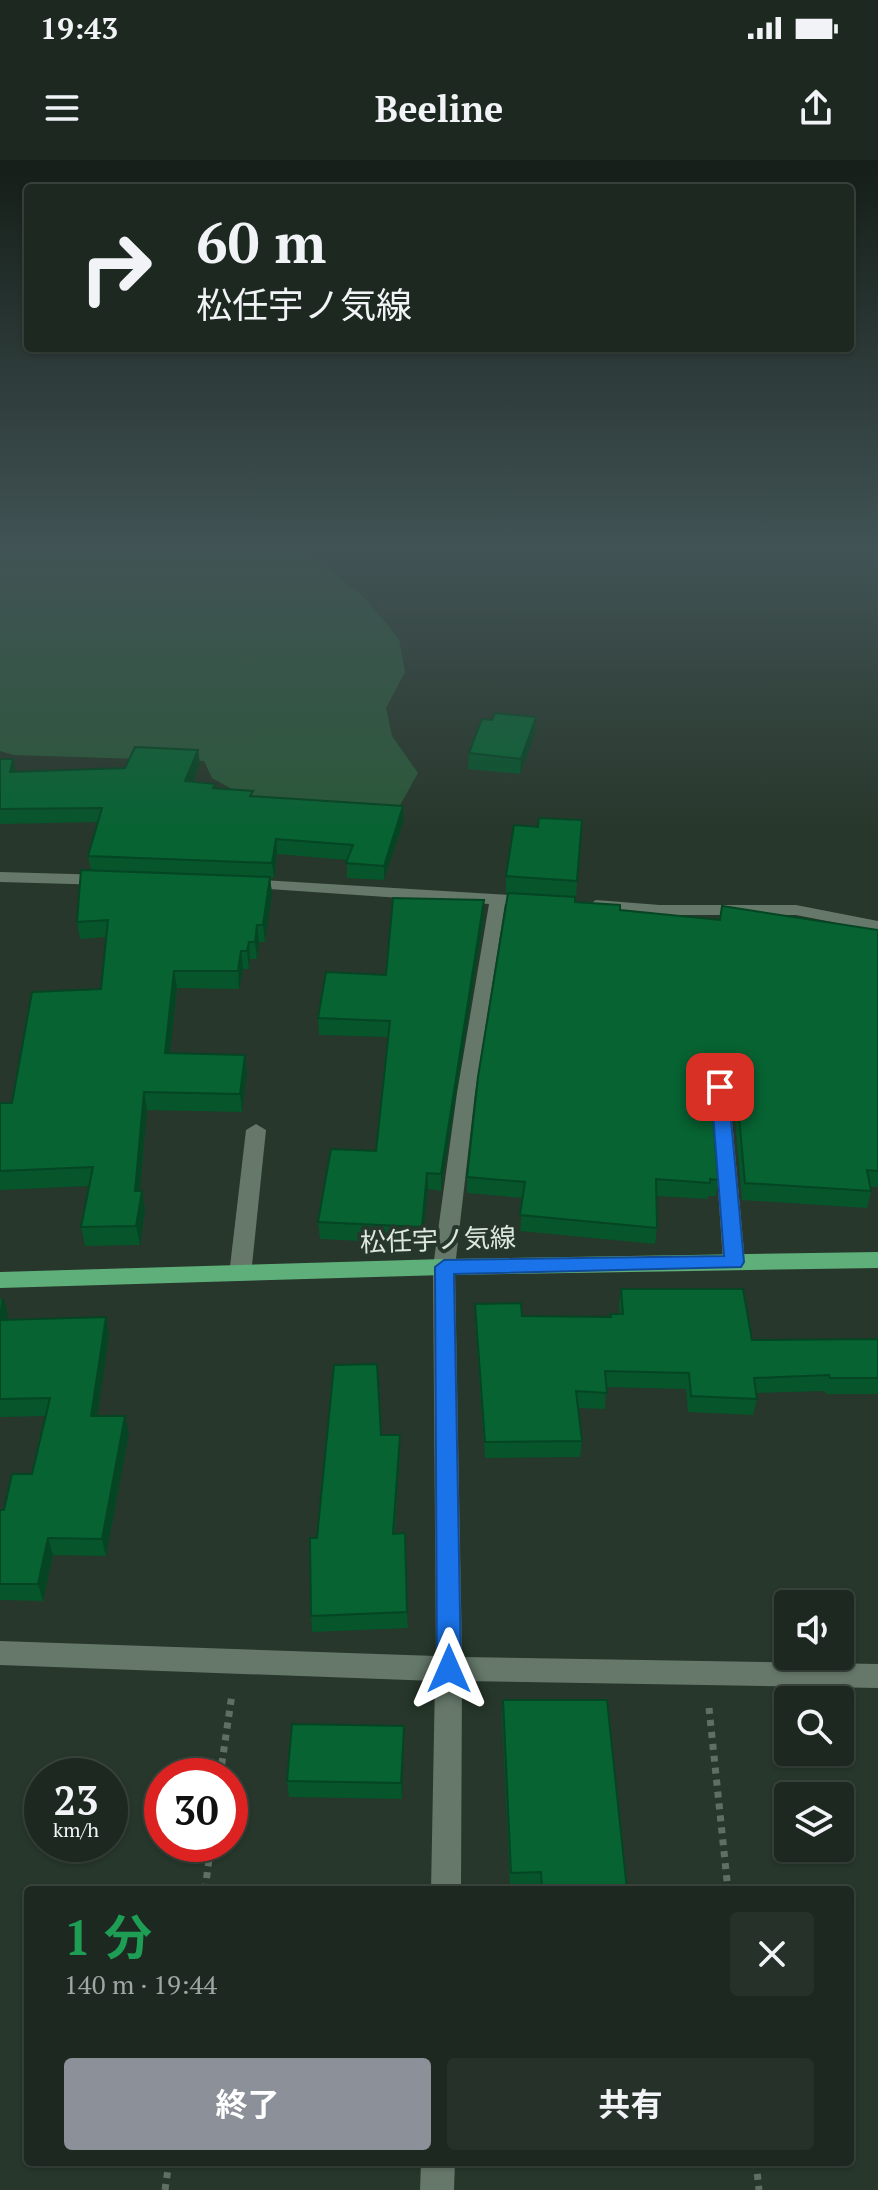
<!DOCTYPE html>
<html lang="ja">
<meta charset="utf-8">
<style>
:root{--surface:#1d2920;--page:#253129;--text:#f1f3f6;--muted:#a0a6a5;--line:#3b453e;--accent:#8c9099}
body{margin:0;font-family:"PT Serif","Noto Sans JP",serif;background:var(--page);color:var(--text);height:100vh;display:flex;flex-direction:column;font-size:30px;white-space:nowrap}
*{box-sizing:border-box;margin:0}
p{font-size:26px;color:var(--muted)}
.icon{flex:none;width:44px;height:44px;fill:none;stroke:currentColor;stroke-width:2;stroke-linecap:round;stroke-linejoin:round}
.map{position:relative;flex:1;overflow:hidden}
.sheet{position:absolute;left:24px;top:1726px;width:830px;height:280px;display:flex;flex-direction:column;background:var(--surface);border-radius:8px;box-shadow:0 2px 6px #0004,0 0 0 2px var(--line)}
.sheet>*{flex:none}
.guide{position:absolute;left:24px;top:24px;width:830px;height:168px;border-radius:8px;box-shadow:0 2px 6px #0004,0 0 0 2px var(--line);background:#1d2920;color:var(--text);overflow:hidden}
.fabs{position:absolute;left:774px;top:1430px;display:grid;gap:16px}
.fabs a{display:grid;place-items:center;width:80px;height:80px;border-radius:8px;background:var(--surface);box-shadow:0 2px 6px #0004,0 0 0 2px var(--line);font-size:40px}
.speed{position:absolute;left:24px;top:1598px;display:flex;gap:16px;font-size:40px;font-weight:700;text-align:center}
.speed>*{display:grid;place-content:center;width:104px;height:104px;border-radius:50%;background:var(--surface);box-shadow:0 2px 6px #0004,0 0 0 2px var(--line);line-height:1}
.speed small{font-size:20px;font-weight:400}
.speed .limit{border:12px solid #d22;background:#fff;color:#111}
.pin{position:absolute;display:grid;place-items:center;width:68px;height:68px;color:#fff;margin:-34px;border-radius:16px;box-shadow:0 4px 12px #0006}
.me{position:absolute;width:88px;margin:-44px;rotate:0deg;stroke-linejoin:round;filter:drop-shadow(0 0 6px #0008)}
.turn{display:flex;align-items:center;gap:28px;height:168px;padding:0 40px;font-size:36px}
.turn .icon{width:104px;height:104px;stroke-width:2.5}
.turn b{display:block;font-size:56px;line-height:68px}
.round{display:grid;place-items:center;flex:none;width:84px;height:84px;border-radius:8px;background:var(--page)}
.summary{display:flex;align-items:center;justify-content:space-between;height:136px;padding:0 40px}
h1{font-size:48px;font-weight:700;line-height:60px;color:#1e9e55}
.cta{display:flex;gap:16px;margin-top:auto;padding:16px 40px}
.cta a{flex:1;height:92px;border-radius:8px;background:var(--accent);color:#fff;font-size:32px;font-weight:700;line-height:92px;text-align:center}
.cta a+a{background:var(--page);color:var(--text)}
.status{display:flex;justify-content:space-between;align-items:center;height:56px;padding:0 40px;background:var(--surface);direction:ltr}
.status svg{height:22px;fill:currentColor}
header{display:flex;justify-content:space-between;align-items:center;height:104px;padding:0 40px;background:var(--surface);font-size:36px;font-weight:700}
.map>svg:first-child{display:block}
.green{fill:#2a5839}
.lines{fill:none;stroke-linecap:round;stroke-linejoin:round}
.path{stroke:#606f64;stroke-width:7;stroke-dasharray:6 6;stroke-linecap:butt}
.minor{fill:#65786a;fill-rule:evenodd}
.major{fill:#5eaf7a;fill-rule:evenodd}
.wall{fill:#06552b}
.shaded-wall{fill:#054523}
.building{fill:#076332;stroke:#054523;stroke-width:2}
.route{fill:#1a73e8;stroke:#114b97;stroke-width:2}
.labels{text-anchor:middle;stroke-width:8;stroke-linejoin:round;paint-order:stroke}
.street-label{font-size:26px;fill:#dee8e0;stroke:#27372b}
</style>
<div class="status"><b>19:43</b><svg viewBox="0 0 49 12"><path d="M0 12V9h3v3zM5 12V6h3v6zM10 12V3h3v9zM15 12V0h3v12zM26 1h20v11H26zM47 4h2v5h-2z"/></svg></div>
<header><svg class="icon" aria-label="menu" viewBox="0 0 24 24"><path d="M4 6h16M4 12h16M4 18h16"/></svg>Beeline<svg class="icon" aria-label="share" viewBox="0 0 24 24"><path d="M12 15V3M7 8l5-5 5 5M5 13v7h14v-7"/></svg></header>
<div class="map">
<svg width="878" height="2030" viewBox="0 0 878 2030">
<rect width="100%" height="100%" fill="#27372b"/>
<polygon class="green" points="0,388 277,388 323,405 363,436 399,479 405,512 386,548 392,576 418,613 395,654 246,637 212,618 204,601 14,595 0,591"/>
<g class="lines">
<g class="path">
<polyline points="709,1548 728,1730"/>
<polyline points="220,1616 232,1534"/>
<polyline points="205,1730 211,1684"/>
<polyline points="756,2002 759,2030"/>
<polyline points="165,2030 169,2002"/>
</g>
<g class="minor">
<polygon points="0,712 108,715 116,720 108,725 0,722"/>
<polygon points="244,719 512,735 520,740 518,743 505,744 475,933 455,1107 462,1497 878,1504 878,1528 462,1521 461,1730 431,1730 435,1521 0,1505 0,1481 436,1496 433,1107 457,933 489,744 238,727 236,724"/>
<polygon points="596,740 660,745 796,745 878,761 878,771 796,755 660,755 590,748 588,745"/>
<polygon points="720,921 729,927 745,1102 741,1107 727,1107 723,1102 711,927"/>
<polygon points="256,964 266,970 251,1115 248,1120 232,1120 229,1115 246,970"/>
<polygon points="421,2002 455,2002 454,2030 420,2030"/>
</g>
<polygon class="major" points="878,1092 878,1108 444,1115 0,1128 0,1112 444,1099"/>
</g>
<g class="wall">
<polygon points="536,557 535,573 520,614 468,609 469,593 492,560"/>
<polygon points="198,590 200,604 193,622 215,624 215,628 254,637 403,646 404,660 384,720 347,718 347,700 277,694 274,718 270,718 272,734 265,782 259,782 257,799 250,799 249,809 243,809 239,829 177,828 170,894 245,895 247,913 242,952 147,950 140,1031 142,1031 145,1049 140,1085 85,1086 81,1067 89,1026 0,1030 0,943 12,943 101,829 106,777 80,779 77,762 91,711 88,696 98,662 0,664 0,599 13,599 16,612 125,608"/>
<polygon points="582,660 576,737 506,733 506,716 538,667"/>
<polygon points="575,742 620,750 719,760 722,746 878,770 878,1027 870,1027 871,1031 867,1048 742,1040 732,927 718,918 711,924 718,1020 716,1036 708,1036 708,1039 656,1036 657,1068 655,1084 520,1071 523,1038 467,1033 467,1017"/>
<polygon points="484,756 441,1031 428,1029 422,1084 320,1079 318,1062 376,991 388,877 319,875 318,858 386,815"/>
<polygon points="621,1129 752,1180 878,1179 878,1234 826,1234 825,1231 756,1233 757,1239 753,1255 688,1252 686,1229 606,1227 605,1249 578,1248 582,1281 580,1297 485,1298 475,1161 475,1144 522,1156 610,1157 620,1154 619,1146"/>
<polygon points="0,1137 8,1154 6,1160 106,1157 109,1174 97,1256 129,1273 106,1396 53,1395 43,1441 0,1440 0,1350 4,1350 32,1314 46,1256 0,1257"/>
<polygon points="381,1275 400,1275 400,1291 395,1374 407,1452 408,1468 312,1472 311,1456 317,1378"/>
<polygon points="503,1540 627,1730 539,1730 539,1727 510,1727 502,1556"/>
<polygon points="404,1582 402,1639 289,1637 287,1621"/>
</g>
<g class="shaded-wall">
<polygon points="536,557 535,573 520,614 521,599"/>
<polygon points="198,590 200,604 187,635 185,621"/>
<polygon points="13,599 16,613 10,612"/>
<polygon points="403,646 404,660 384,720 384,706"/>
<polygon points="276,679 277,694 274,718 272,703"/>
<polygon points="270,717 272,734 265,782 263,765"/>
<polygon points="484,740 484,756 441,1031 441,1014"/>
<polygon points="257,765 259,782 257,799 255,782"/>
<polygon points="249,782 250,799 249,809 247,791"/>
<polygon points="241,791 243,809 239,829 238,811"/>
<polygon points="174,811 177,828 168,911 165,893"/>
<polygon points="245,895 247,913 242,952 240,934"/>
<polygon points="721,902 718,918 708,927 710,911"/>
<polygon points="144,932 147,950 138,1049 135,1031"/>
<polygon points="427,1013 428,1029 422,1084 422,1067"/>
<polygon points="142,1031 145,1049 140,1085 136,1066"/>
<polygon points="3,1137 8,1154 3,1177 0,1168 0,1150"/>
<polygon points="106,1157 109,1174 95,1273 91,1256"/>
<polygon points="125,1256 129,1273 106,1396 102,1379"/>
<polygon points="400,1275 400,1291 393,1390 393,1374"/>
<polygon points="48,1378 53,1395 43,1441 38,1424"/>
<polygon points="404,1566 404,1582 402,1639 401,1623"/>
</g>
<g class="building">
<polygon points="495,553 536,557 521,599 469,593 482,559 492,560"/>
<polygon points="135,587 198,590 185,621 215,624 213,628 253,631 250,636 403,646 384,706 346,703 353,685 276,679 272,703 88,696 102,648 0,649 0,599 13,599 10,612 125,608"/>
<polygon points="539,658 582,660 577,721 506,716 514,665 538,667"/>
<polygon points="81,710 270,717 263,765 257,765 255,782 249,782 247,791 241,791 238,811 174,811 165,893 245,895 240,934 144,932 135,1031 142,1031 136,1066 81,1067 93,1007 0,1011 0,943 12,943 32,832 101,829 108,760 77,762"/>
<polygon points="508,733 575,737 575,742 620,745 620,750 720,760 722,746 878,770 878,1011 867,1010 871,1031 745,1023 735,911 721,902 710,911 718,1020 710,1019 710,1023 656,1019 657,1068 520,1055 525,1022 467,1017 478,917"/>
<polygon points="393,738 484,740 441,1014 427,1013 422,1067 318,1062 331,989 376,991 390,861 318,858 326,812 386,815"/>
<polygon points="621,1129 743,1129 752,1180 878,1179 878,1218 830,1218 829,1215 754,1218 757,1239 691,1236 689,1213 605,1211 607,1233 576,1231 582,1281 485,1282 475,1144 521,1143 522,1156 611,1157 610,1154 623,1154"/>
<polygon points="106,1157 91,1256 125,1256 102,1379 48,1378 38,1424 0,1424 0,1350 4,1350 12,1314 32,1314 50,1238 0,1239 0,1160"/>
<polygon points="377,1204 381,1275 400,1275 393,1374 405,1373 407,1452 311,1456 310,1378 317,1378 334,1205"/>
<polygon points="503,1540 607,1540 627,1730 542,1730 541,1712 511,1713"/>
<polygon points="292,1564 404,1566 401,1623 287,1621"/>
</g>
<linearGradient id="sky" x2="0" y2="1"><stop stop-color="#151e18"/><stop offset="0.58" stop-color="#415355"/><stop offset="1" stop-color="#415355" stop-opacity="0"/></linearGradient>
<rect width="878" height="672" fill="url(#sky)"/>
<polygon class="route" points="720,921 728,927 744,1102 741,1107 454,1114 461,1509 458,1517 449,1520 440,1517 437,1509 435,1107 444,1100 724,1096 711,927"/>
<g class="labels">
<g class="street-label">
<text transform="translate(438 1080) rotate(-2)" y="9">松任宇ノ気線</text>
</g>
</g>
</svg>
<div class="fabs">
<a><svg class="icon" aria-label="sound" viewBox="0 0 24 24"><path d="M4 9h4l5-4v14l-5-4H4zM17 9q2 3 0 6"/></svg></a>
<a><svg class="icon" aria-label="search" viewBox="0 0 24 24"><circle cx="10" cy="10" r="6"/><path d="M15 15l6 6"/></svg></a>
<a><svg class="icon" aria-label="layers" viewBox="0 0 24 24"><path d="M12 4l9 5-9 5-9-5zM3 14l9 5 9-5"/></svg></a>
</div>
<div class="speed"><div>23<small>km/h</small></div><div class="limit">30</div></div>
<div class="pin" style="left:720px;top:927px;background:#d93025"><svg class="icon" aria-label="arrive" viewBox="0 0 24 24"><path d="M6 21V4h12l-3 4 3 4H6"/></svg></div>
<svg class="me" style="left:449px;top:1509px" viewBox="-20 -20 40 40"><path d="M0-17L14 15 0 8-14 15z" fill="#1a73e8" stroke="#fff" stroke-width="4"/></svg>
<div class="guide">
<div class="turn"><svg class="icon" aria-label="right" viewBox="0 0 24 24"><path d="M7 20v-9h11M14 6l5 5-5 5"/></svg><div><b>60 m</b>松任宇ノ気線</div></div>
</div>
<section class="sheet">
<div class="summary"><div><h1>1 分</h1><p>140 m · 19:44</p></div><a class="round"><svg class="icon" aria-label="close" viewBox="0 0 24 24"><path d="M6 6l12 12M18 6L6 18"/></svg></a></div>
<div class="cta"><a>終了</a><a>共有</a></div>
</section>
</div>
